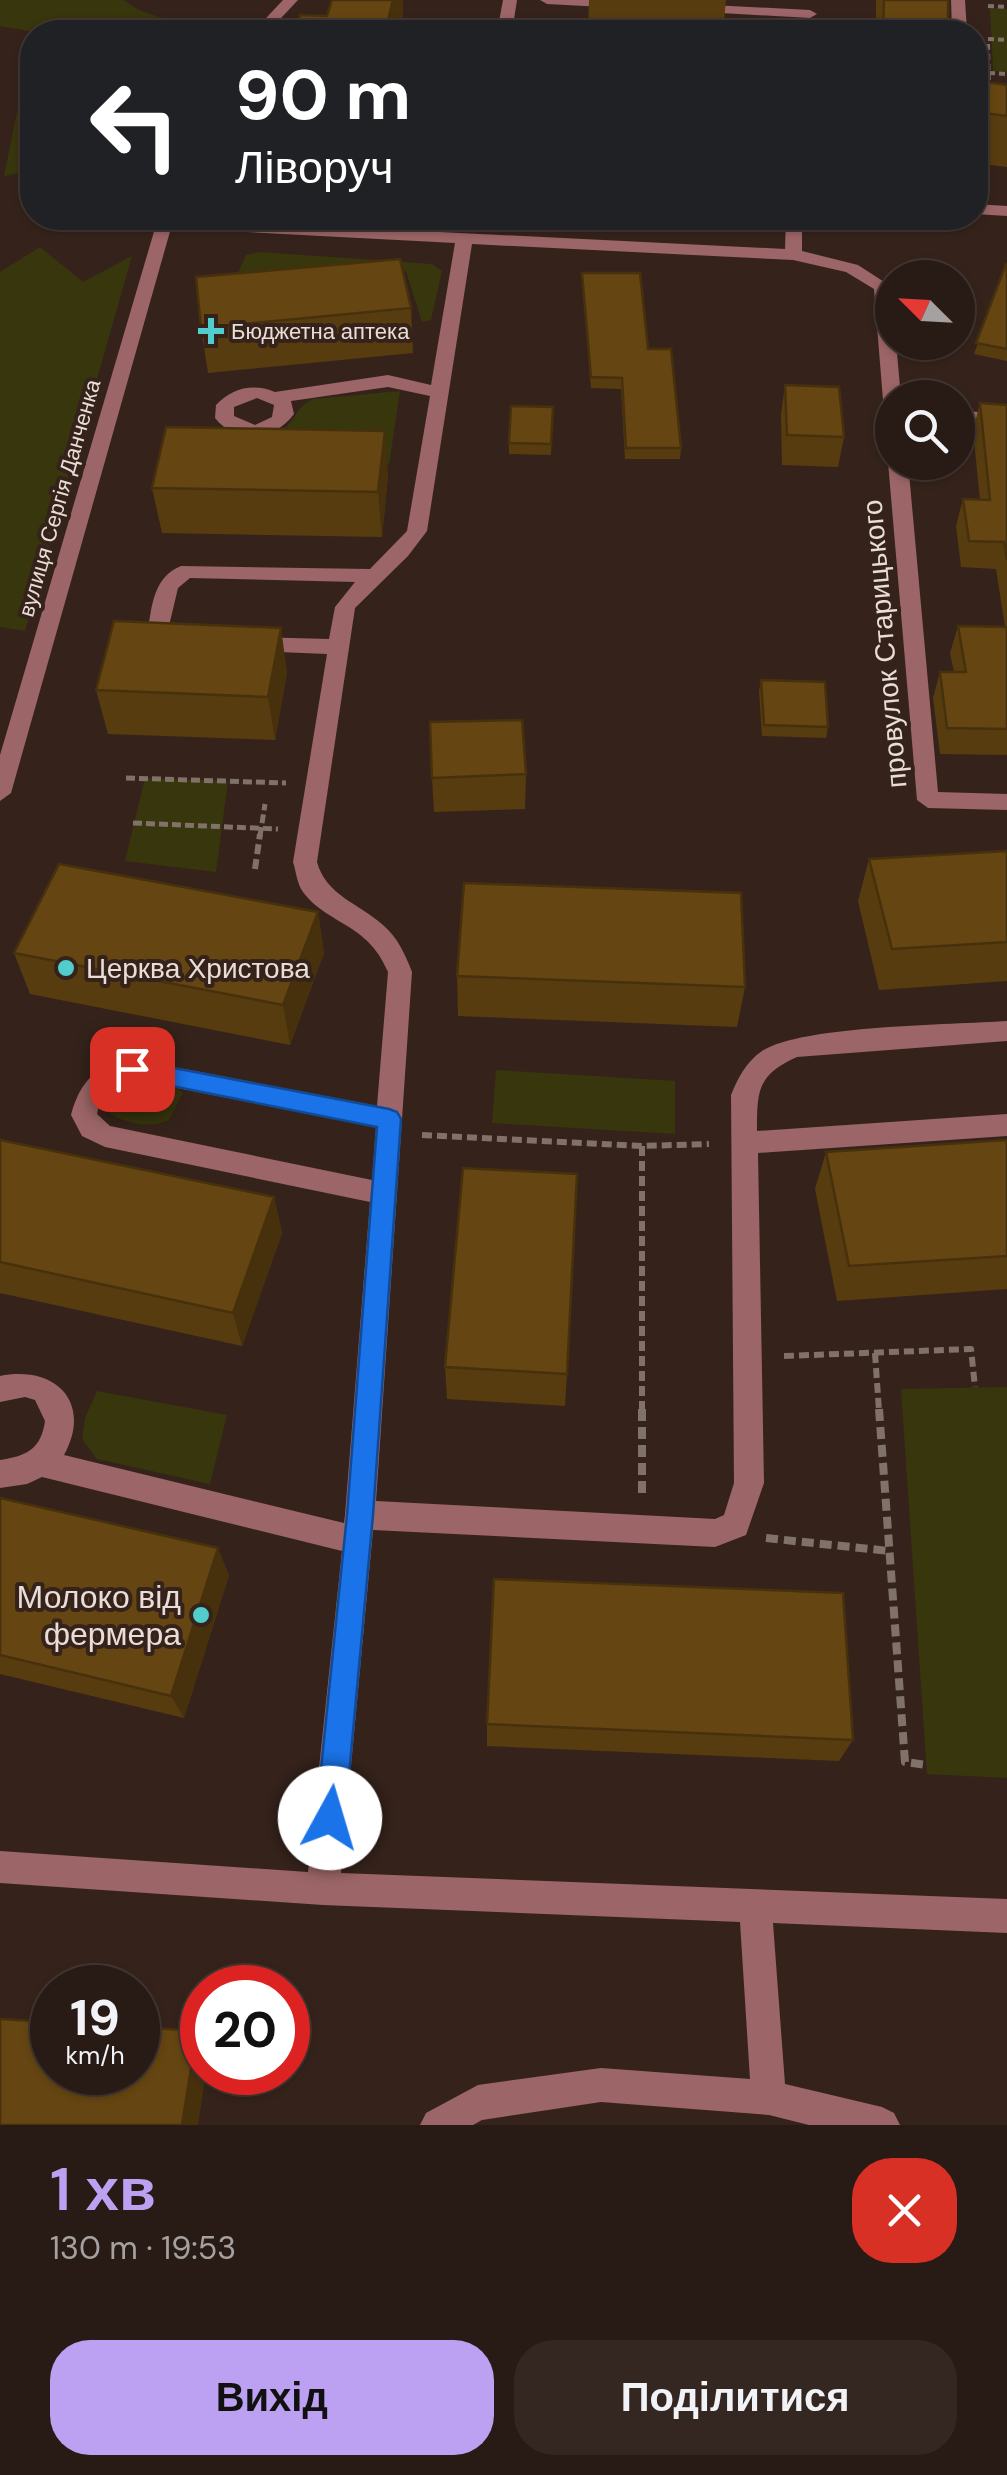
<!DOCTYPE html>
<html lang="uk">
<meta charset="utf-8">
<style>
:root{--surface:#281a14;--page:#342722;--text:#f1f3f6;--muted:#a5a1a0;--line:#443834;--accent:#bca0f2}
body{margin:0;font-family:"DM Sans",sans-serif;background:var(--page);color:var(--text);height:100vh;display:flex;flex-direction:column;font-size:38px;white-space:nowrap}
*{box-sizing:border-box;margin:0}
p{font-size:32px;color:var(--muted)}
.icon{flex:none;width:55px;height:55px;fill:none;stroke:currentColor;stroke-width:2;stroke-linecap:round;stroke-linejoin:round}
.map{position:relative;height:2125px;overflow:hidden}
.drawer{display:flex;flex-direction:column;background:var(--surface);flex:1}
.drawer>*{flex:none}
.hud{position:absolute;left:20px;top:20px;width:968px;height:210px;border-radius:40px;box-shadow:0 2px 8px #0004,0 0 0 2px var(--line);background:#202124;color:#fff;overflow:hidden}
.needle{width:65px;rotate:294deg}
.controls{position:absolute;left:875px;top:260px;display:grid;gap:20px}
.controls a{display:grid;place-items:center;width:100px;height:100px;border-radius:50%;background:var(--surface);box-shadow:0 2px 8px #0004,0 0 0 2px var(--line);font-size:50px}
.speed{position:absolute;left:30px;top:1965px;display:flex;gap:20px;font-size:50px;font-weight:700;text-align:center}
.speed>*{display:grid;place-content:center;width:130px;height:130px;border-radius:50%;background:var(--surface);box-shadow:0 2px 8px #0004,0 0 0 2px var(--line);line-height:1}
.speed small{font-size:25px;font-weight:400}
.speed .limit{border:15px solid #d22;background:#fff;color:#111}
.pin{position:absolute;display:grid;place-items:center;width:85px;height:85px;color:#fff;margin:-42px;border-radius:20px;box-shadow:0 5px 15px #0006}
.me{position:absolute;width:110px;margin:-55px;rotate:6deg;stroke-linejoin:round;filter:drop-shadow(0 0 8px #0008)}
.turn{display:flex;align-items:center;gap:35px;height:210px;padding:0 50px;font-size:45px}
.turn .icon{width:130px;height:130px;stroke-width:2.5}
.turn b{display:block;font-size:70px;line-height:85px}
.round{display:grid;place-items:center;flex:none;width:105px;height:105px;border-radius:40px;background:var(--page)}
.head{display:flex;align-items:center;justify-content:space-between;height:170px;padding:0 50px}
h1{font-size:60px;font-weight:600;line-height:75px;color:var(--accent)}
.button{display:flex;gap:20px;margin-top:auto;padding:20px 50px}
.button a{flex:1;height:115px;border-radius:40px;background:var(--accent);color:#111;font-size:40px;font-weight:600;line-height:115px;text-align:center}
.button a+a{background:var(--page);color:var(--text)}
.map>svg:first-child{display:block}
.green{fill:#38360d}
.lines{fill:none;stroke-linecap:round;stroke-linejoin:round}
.path-far3{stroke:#807169;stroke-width:4;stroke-dasharray:6 4;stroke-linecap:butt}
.path-far2{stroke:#807169;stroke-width:5;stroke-dasharray:9 4;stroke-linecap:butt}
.path-far1{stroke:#807169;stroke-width:6;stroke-dasharray:10 5;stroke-linecap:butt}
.path{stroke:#807169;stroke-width:8;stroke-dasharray:12 6;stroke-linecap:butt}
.minor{fill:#9c6567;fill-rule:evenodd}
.wall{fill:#573c0f}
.shaded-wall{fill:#47310d}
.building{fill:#654612;stroke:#47310d;stroke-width:2.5}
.route{fill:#1a73e8;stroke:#114b97;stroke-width:2.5}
.poi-dot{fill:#52cdcd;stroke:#35231b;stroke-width:4}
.labels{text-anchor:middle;stroke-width:8;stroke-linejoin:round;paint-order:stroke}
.far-poi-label{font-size:22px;fill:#e9ddd7;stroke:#35231b;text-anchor:start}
.far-street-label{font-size:22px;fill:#e9ddd7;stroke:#35231b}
.street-label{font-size:28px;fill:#e9ddd7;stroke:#35231b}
.poi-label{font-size:28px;fill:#e9ddd7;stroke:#35231b;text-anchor:start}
.near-poi-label{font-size:32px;fill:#e9ddd7;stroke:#35231b;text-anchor:end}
</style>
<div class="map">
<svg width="1007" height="2125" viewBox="0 0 1007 2125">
<rect width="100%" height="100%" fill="#35231b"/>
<g class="green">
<polygon points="0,0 123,0 139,10 200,32 34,32 0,26"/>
<polygon points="990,8 1007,9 1007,72 993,71"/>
<polygon points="32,39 32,170 4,176"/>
<polygon points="40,247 83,282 132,256 25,631 0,627 0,272"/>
<polygon points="260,252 432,264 442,271 431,320 422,322 406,271 347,280 238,273 246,255"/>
<path d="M400,391L389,465L202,462C226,452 267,445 286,427C298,415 298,405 314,399Z"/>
<polygon points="145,778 228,781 216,872 125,861"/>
<polygon points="496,1070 675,1081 675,1134 492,1123"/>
<path d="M140,1077L173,1085L183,1093L169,1120C149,1129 123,1124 106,1110C111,1089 120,1083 140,1077Z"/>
<polygon points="1007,1387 1007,1778 927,1774 901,1389"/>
<polygon points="97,1391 227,1415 210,1484 97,1459 82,1439 85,1418"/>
</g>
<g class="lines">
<g class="path-far3">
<polyline points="988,6 1007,7"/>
<polyline points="988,39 1007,40"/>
<polyline points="988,44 989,87"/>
<polyline points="989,73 1007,74"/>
</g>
<g class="path-far2">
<polyline points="126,778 286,783"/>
<polyline points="133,823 278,829"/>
<polyline points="260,836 265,804"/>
</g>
<g class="path-far1">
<polyline points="255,869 260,834"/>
<polyline points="422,1135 642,1146 709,1144"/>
<polyline points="642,1146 642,1411"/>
<polyline points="875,1353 879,1411"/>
<polyline points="784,1356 971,1349 975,1387"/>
</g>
<g class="path">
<polyline points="642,1409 642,1493"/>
<polyline points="879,1409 905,1762 927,1765"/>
<polyline points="766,1538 889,1551"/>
</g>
<g class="minor">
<polygon points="283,0 298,0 268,32 253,32"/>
<polygon points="503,0 517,0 512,32 497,32"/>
<polygon points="540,0 624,0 629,4 622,8 547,4"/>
<polygon points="951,0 965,0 967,32 952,32"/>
<polygon points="692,4 810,10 817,14 810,18 687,11 685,8"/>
<polygon points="975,204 1007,206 1007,216 975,214"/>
<path d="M158,218L785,249L786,218H802V251L858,265L892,287V342H896L901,398H892V406L883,400L874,289L846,272L793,260L472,244L427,531L408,556L355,608L317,862C326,895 358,903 383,925C398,938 405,954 412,972L376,1501L715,1519L724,1515L734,1483L731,1095C738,1078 746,1062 762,1051C803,1025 952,1025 1007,1021V1041L797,1057C757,1075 757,1091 757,1131L1007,1114V1136L758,1153L764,1483L746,1535L715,1547L373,1530L341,1873L1007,1899V1933L773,1923L785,2084L882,2107L894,2113L900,2125H809L769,2115L601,2102L482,2120L473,2125H420L426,2113L478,2085L601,2068L750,2079L740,1922L323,1905L0,1883V1851L308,1872L342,1551L42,1477L27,1484L0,1488V1460C27,1456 41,1449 45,1421L35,1400L25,1397L0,1402V1376C55,1365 93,1402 64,1455L344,1523L345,1515L370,1202L105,1147L82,1136L71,1115C80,1081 97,1064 132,1059L377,1106L388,972C368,923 328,925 303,892C297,884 296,871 293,862L327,654L253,651L243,644L253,637L329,639L335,607L355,582L190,578L178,588L168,630L188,642L185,647L178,649L156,643L148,630C152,604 154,577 181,566L370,569L407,531L430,396L388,387L291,401L294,414C274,441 237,445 215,418L216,405C232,388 253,383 275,392L388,375L431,385L455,243L171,228L11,793L0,801V755ZM257,398L274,405L272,417L255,425L234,416V407ZM132,1079L376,1127L372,1180L110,1126L97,1114C102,1094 111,1083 132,1079Z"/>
<polygon points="958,410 1007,415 1007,427 958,422"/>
<polygon points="892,457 892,462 908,462 938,792 1007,794 1007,810 928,808 917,800 888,462"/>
</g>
</g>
<g class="wall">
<polygon points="589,0 726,0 723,32 588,32"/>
<rect x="876" y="0" width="72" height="32"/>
<polygon points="975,74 986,82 1007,85 1007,167 975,163"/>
<polygon points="1007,264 1007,361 974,354"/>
<polygon points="582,273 648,349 681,448 680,459 625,459 621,389 591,388"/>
<polygon points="411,308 413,353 208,373 201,328"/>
<polygon points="785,385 844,437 838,467 782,465 781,415"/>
<polygon points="980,403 1007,405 1007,755 940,754 933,698 940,672 954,672 950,653 958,626 1005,627 996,569 961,567 956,526 963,499 980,500 973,430"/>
<polygon points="553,407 551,455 509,454 509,443"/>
<polygon points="388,476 382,537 162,533 152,488"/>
<polygon points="287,672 275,740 108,734 96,690"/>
<polygon points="761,680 828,727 826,738 762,736 759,691"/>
<polygon points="526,774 525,809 434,812 432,778"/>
<polygon points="1007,851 1007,981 879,990 858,901 869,859"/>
<polygon points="318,912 324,953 290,1045 30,994 14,953"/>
<polygon points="457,976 745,987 737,1027 458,1016"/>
<polygon points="0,1140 274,1197 282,1233 242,1346 0,1293"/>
<polygon points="1007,1140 1007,1289 837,1301 815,1189 826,1152"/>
<polygon points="445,1367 567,1374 565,1406 447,1399"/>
<polygon points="0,1498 229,1575 184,1718 0,1674"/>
<polygon points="487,1724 853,1740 839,1761 487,1746"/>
</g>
<g class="shaded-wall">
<polygon points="393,0 403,0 403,16 399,32 385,32"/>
<polygon points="385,431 388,476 382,537 378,492"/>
<polygon points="281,628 287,672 275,740 268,697"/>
<polygon points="318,912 324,953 290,1045 283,1005"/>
<polygon points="274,1197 282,1233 242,1346 233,1313"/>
<polygon points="218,1548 229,1575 184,1718 171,1696"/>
<polygon points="197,2031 202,2035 202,2072 206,2072 198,2125 182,2125"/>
</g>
<g class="building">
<polygon points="332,0 393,0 385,32 295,32 300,15 327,16"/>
<polygon points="884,0 948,0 948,32 883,32"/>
<polygon points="975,74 982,75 986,82 1007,85 1007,116 975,112"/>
<polygon points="400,259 411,308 201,328 196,277"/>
<polygon points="1006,264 1007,264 1007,349 976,343"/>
<polygon points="582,273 640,273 648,349 671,349 681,448 626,448 622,378 591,377"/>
<polygon points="785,385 839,387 844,437 787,435"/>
<polygon points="980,403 1007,405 1007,560 1004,542 969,541 963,499 990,500"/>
<polygon points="511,406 553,407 551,444 509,443"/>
<polygon points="166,427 385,431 378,492 152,488"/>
<polygon points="114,621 281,628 268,697 96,690"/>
<polygon points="958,626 1007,627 1007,729 947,728 940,672 966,672"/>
<polygon points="761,680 825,682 828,727 764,725"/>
<polygon points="522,720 526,774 432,778 430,722"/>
<polygon points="1007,851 1007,942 892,949 869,859"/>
<polygon points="59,864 318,912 283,1005 14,953"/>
<polygon points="464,883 741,893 745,987 457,976"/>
<polygon points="0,1140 274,1197 233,1313 0,1262"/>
<polygon points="1007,1140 1007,1256 849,1266 826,1152"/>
<polygon points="463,1168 577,1174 567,1374 445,1367"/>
<polygon points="0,1498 218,1548 171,1696 0,1655"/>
<polygon points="494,1579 843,1593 853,1740 487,1724"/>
<polygon points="0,2019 52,2022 52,2072 138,2072 138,2027 197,2031 182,2125 0,2125"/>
</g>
<polygon class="route" points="132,1060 389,1109 397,1112 401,1119 373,1515 345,1818 341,1829 330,1833 320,1829 316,1818 347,1515 377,1127 132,1078 124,1076 120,1069 124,1062"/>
<g class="poi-dot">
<path d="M206 316h10v10h10v10h-10v10h-10v-10h-10v-10h10z"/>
<circle cx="66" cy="968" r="10"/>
<circle cx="201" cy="1615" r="10"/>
</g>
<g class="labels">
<g class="far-poi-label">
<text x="231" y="339">Бюджетна аптека</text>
</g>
<g class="far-street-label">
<text transform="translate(59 498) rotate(-74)" y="8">вулиця Сергія Данченка</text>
</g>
<g class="street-label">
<text transform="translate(884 644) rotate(-95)" y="10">провулок Старицького</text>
</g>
<g class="poi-label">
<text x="86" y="978">Церква Христова</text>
</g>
<g class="near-poi-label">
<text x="181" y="1608">Молоко від<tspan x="181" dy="37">фермера</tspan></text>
</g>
</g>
</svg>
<div class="controls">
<a><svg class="needle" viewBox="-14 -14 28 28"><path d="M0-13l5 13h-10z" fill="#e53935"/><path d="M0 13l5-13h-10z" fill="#a5a1a0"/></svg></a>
<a><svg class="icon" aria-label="search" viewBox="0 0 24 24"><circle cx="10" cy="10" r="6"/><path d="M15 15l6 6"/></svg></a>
</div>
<div class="speed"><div>19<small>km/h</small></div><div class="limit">20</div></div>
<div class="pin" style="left:132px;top:1069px;background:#d93025"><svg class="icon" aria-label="arrive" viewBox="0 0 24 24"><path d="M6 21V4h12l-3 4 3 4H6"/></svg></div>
<svg class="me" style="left:330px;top:1818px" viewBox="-20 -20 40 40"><circle r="19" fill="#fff"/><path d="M0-13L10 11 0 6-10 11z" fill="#1a73e8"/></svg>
<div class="hud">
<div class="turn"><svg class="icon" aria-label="left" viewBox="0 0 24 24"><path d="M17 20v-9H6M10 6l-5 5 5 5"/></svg><div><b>90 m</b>Ліворуч</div></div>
</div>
</div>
<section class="drawer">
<div class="head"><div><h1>1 хв</h1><p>130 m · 19:53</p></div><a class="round" style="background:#d93025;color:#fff"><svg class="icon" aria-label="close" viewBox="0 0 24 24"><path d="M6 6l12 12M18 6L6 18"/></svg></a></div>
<div class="button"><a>Вихід</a><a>Поділитися</a></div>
</section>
